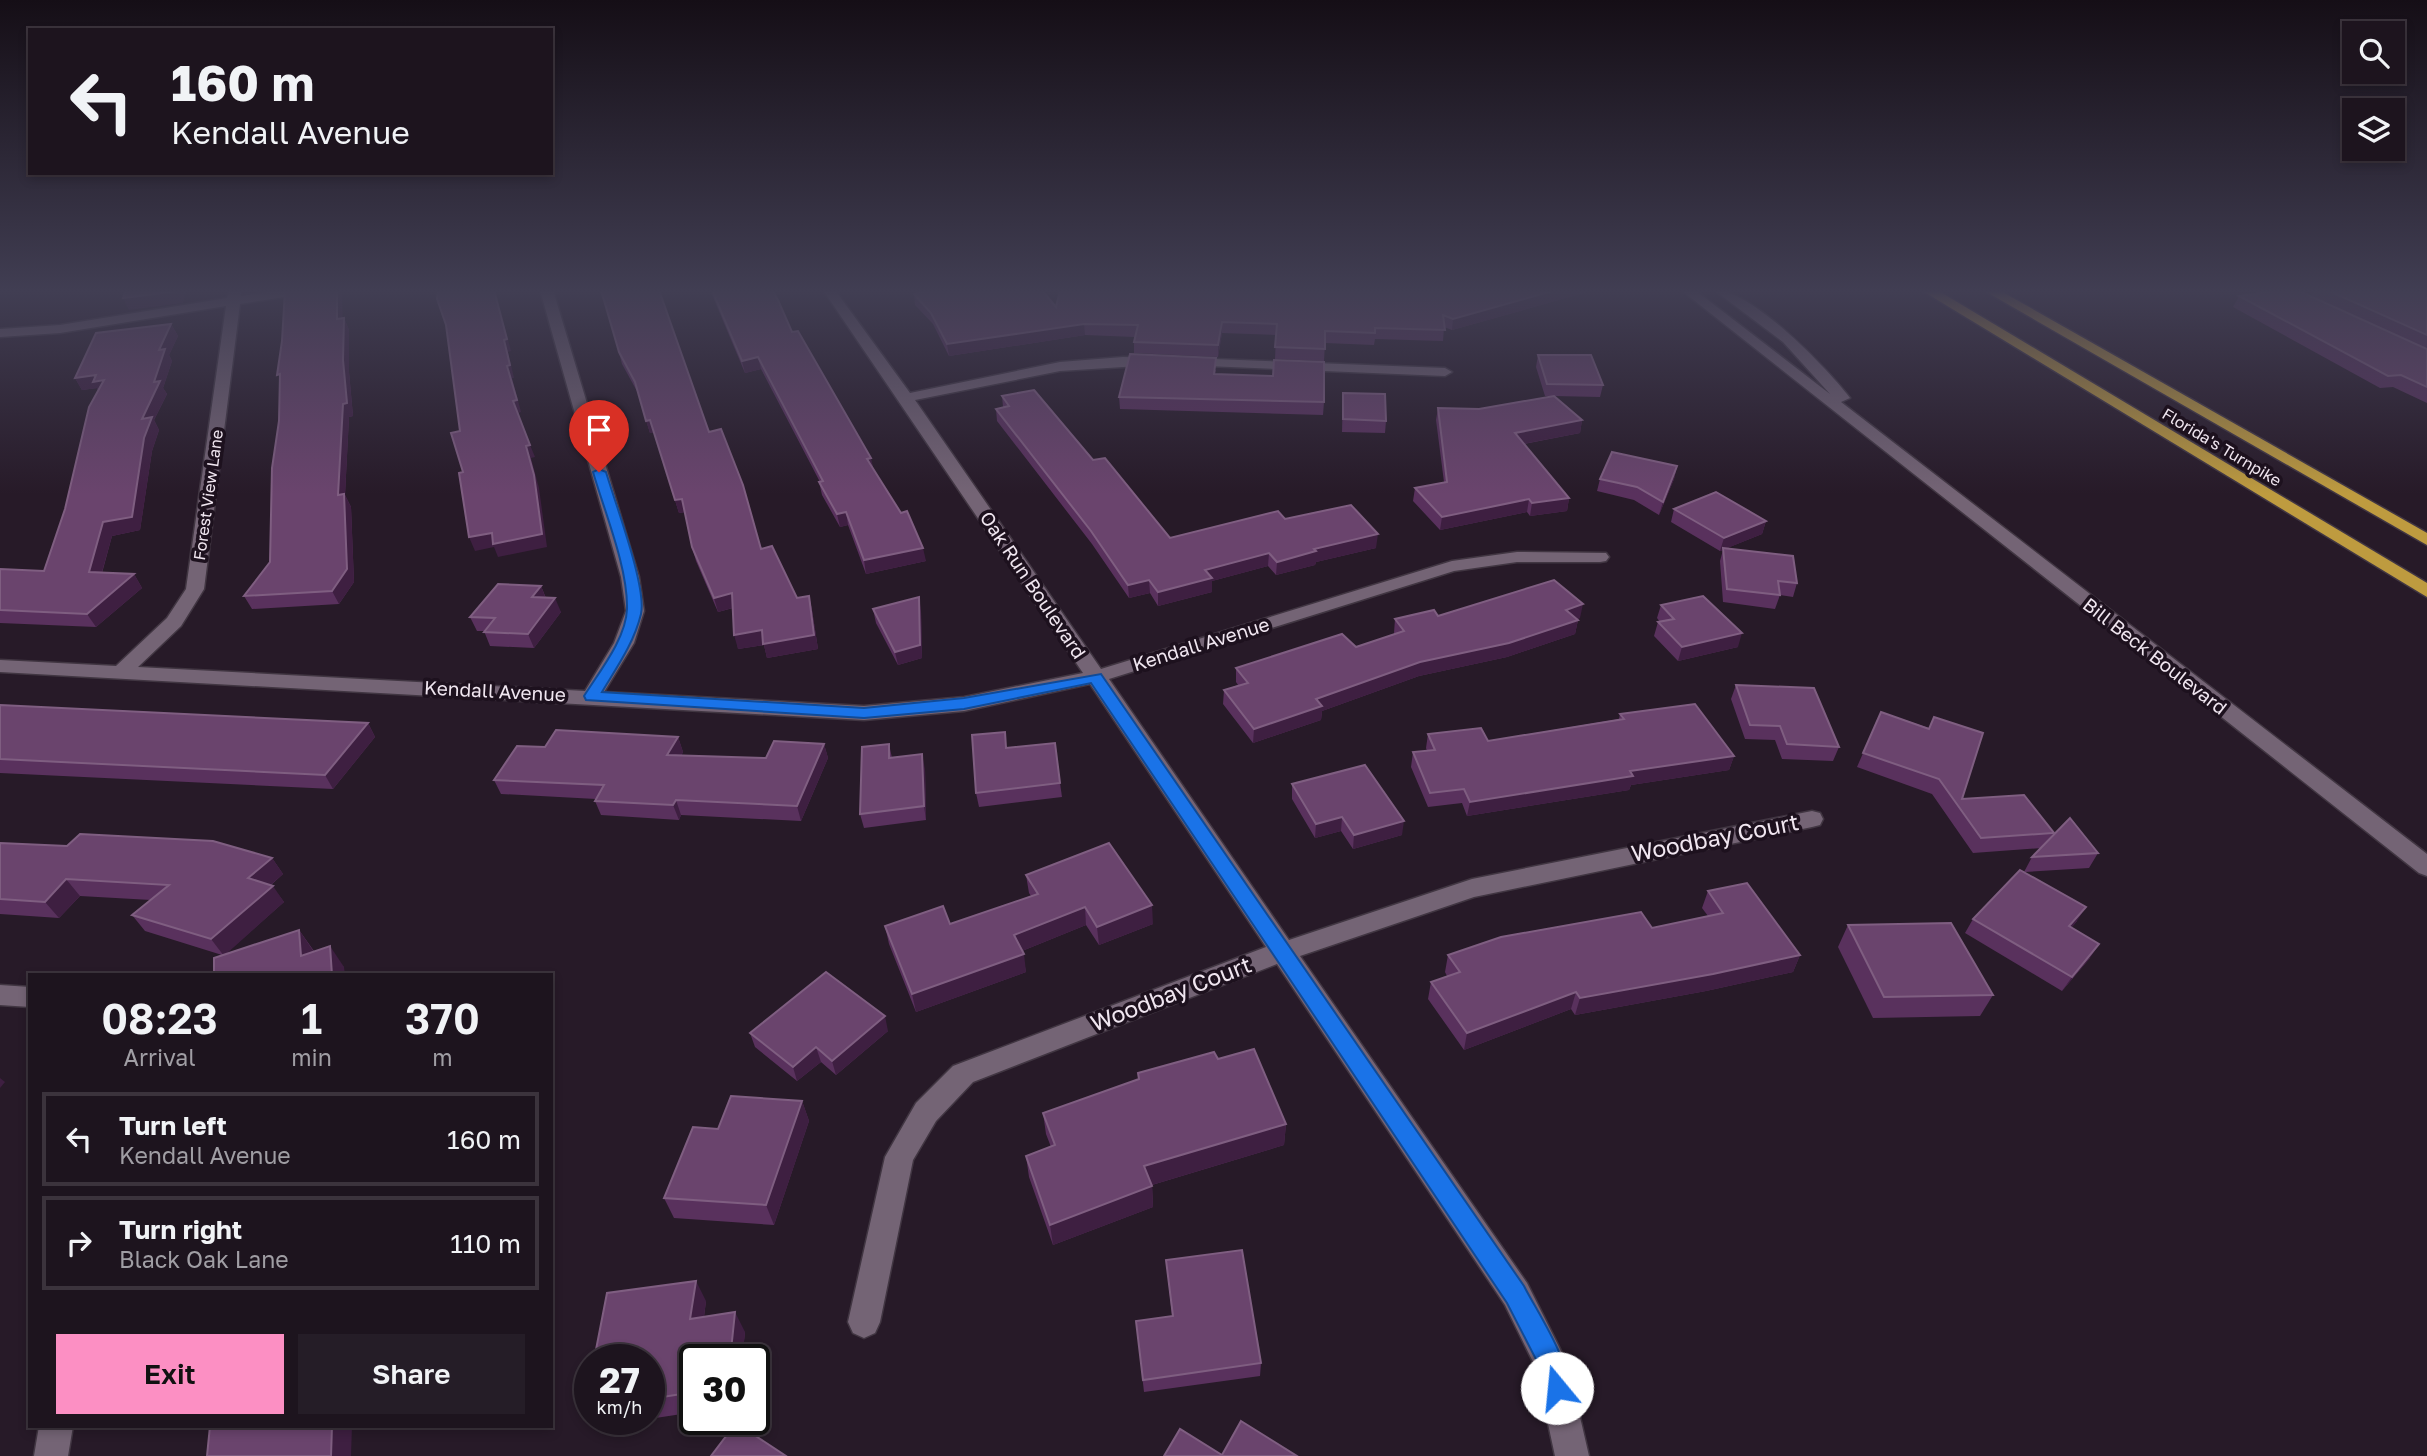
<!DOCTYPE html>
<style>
:root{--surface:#1d141e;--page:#251d27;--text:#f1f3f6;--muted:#a09ea4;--line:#3b333c;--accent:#fc8fc3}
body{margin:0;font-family:"Golos Text",sans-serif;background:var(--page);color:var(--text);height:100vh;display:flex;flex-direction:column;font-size:26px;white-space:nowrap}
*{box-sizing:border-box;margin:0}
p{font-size:23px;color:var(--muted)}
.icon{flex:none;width:38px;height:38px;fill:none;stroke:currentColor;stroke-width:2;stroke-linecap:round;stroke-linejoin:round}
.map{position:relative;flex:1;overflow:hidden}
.drawer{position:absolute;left:28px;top:973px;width:525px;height:455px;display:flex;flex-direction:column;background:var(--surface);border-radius:0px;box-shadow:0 4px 10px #0003,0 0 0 2px var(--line)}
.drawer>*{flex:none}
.hud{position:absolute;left:28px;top:28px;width:525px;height:147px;border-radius:0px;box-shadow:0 4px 10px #0003,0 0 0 2px var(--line);background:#1d141e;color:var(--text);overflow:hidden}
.buttons{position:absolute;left:2342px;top:21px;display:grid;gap:14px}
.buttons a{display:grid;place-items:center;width:63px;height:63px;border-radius:0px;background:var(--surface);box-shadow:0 4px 10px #0003,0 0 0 2px var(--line);font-size:35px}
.speed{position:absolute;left:574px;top:1344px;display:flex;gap:14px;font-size:35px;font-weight:700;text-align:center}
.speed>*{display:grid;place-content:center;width:91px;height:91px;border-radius:50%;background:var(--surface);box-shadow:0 4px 10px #0003,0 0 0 2px var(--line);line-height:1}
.speed small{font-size:18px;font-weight:400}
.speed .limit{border:4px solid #111;border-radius:10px;background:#fff;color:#111}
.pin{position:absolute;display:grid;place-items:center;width:60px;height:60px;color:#fff;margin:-72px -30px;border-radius:50% 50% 50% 0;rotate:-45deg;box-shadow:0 0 7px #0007}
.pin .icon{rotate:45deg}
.me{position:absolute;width:77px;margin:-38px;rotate:343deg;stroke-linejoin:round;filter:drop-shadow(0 0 5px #0008)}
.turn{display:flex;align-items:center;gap:24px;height:147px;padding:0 28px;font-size:32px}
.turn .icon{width:91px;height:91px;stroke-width:2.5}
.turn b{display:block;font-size:49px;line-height:60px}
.eta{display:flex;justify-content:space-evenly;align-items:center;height:119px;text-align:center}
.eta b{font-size:42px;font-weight:600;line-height:49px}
.action{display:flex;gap:14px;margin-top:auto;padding:14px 28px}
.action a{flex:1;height:80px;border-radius:0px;background:var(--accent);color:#111;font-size:28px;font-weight:600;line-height:80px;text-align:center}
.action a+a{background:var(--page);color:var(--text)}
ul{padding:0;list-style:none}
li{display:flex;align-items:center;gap:21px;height:94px;margin:0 14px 10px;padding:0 14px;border:4px solid var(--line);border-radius:0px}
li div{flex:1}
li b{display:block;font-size:26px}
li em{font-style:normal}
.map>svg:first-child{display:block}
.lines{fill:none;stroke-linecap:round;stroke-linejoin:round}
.minor-casing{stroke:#413642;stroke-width:3}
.highway-casing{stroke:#413642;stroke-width:3}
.minor{fill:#746475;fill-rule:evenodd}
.highway{fill:#be9b3f;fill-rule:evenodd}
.wall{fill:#59315d}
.shaded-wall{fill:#3e1f41}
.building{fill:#6a446d;stroke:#7f5e81;stroke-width:2}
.route{fill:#1a73e8;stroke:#114b97;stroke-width:2}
.labels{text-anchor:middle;stroke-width:7;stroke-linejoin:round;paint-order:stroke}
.far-street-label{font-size:16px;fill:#f0e6f0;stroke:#1d111e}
.street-label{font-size:19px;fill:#f0e6f0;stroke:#1d111e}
.near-street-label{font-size:23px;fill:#f0e6f0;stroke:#1d111e}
</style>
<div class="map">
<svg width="2427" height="1456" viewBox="0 0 2427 1456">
<rect width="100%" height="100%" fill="#271a28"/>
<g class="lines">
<g class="minor-casing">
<g id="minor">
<polygon points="229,290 241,290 241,296 280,290 310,290 303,294 240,304 204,589 181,626 138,667 585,691 614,643 626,611 621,577 540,290 553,290 639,577 644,611 634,643 604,692 864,706 964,697 1083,673 823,290 835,290 910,393 1060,362 1123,357 1160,358 1160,364 1155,365 1060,371 915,400 1101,669 1452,561 1517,552 1606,553 1609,557 1606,561 1600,562 1517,562 1454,571 1109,679 1289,940 1472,879 1812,811 1820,813 1823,819 1820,825 1812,827 1474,897 1300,956 1527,1283 1568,1365 1589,1456 1555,1456 1536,1368 1505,1305 1277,964 973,1082 936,1121 913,1160 880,1322 875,1333 864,1338 853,1333 848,1322 885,1157 916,1103 953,1066 1266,947 1090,684 964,711 864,720 0,672 0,660 116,666 167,618 186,589 226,306 60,333 0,337 0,329 60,325 227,298"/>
<path d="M1681,290H1695L1830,394L1783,342L1714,290C1750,288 1827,368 1850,398L1841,402L2427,854V876L2419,873Z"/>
<polygon points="1188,358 1445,368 1452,372 1445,376 1183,365 1181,362"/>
<polygon points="0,985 30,987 30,1007 0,1005"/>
<polygon points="39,1426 73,1426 68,1456 34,1456"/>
</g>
</g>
<g class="highway-casing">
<g id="highway">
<polygon points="1921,290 1937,290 2427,583 2427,597"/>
<polygon points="1983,290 1999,290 2427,533 2427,545"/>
</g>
</g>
<use href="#minor" class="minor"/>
<use href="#highway" class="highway"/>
</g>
<g class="wall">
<polygon points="342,290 342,318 344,318 349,330 349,372 353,416 349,417 345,495 351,507 354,582 339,604 252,609 244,596 270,562 279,421 280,381"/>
<polygon points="599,290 659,290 709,432 761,549 797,598 809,596 812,610 818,649 767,658 764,645 738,649 733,608 718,612 696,561 692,547 685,512 679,513 654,433 650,433 638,393 622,364 605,301"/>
<polygon points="710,290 772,290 792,332 873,469 926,561 866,574 848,525 840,527 822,495 819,482 820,482 761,369 745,373"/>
<polygon points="919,290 1042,290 1056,307 1060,290 1594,290 1452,330 1444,327 1443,341 1375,339 1374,345 1325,343 1324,361 1275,359 1276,335 1222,333 1218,357 1134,353 1134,342 1135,337 1085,335 949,356 933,324 915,305 914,294 921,292"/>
<polygon points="2314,290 2416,290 2419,291 2427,290 2427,403 2393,387 2380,388 2233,307 2239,296 2311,296"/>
<polygon points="171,324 178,336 169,355 172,361 163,388 167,394 154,420 159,430 152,451 140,530 112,536 102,573 134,574 142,588 96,627 0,623 0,569 44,571 65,509 98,390 97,388 82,390 75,378"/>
<polygon points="1538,355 1603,385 1600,397 1554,396 1582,420 1580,433 1524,444 1569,498 1567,511 1530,516 1527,512 1440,530 1413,501 1415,488 1444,482 1436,420 1438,408 1479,409 1552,396 1545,396 1536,367"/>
<polygon points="1216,370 1215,374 1324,402 1323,415 1120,409 1119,397"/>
<polygon points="1343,393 1386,421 1385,433 1342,432"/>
<polygon points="1002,396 1093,460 1170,538 1285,519 1376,548 1316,562 1315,565 1276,575 1268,566 1212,581 1212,592 1158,606 1150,593 1129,598 1092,544 997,421 996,409 1003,407"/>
<polygon points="1677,466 1674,479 1659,515 1634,500 1597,491 1600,479"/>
<polygon points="1674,509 1766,521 1762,534 1727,548 1797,583 1793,597 1780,595 1775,609 1723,602 1720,561 1723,550 1720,551 1671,522"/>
<polygon points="541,586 546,598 561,612 534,648 490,646 484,631 477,631 470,617"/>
<polygon points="1661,605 1738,647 1678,661 1654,636 1658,622 1660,622 1657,618"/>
<polygon points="873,609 921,611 922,658 898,665 876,623"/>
<polygon points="1438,616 1580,618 1577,619 1578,620 1575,634 1507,657 1419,676 1322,711 1321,720 1253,743 1223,704 1224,690 1238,685 1236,682 1236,668 1356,647 1395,635 1394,633 1395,619"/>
<polygon points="1736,685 1839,747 1833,761 1782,759 1775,740 1745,739 1731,699"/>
<polygon points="0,705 368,723 375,737 333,789 0,773"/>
<polygon points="1881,712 1929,728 1934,717 1962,799 2054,833 2051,837 2098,853 2089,868 2024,872 2032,857 2042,848 1973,853 1932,794 1857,767"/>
<polygon points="1620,714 1734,756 1729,770 1631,785 1629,790 1467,816 1462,803 1428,807 1411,767 1413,752 1427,751 1426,748 1428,734 1488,741 1619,719"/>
<polygon points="678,737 683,752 681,756 766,758 824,744 828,758 801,821 681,815 679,820 601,815 595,801 596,799 501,794 494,780 545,747"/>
<polygon points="889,744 892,758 925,769 926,820 864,828 860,814"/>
<polygon points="1007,748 1060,783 1062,797 979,807 976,793"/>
<polygon points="1292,784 1402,835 1353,849 1341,831 1315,838 1292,799"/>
<polygon points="0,843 272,858 283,874 271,885 284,902 225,954 299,930 314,951 344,967 222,955 145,931 132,915 151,900 80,896 59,918 0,914"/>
<polygon points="1026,875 1153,924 1099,945 1086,925 1022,951 1026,972 916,1012 889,944 885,926 950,924 1031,896 1029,893"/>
<polygon points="1708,891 1800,955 1793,972 1706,991 1575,1015 1571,1009 1464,1050 1428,999 1431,982 1447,976 1445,972 1448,955 1652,928 1708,916 1702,908"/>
<polygon points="1973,919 2077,921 2071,928 2090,958 2062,991 1965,933"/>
<polygon points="1848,925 1993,995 1980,1016 1873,1018 1838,947"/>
<polygon points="888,1031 836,1075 821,1062 797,1081 755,1047 750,1033"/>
<polygon points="1218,1059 1286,1124 1284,1145 1152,1185 1153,1207 1053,1245 1029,1177 1026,1156 1051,1147 1046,1134 1043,1113 1138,1079 1138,1073"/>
<polygon points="802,1101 809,1121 774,1225 674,1218 664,1198 718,1129"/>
<polygon points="1166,1260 1261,1363 1260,1376 1144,1392 1136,1321 1172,1316"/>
<polygon points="706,1301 704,1317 745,1332 742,1360 695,1360 695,1412 649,1419 649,1360"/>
<polygon points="593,1419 648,1419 599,1427"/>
</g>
<g class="shaded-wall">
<polygon points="177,290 186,290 183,303 129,310 123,298"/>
<polygon points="337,290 342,290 343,331 337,319"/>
<polygon points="494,290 495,290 511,351 508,352 514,378 512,378 521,412 518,413 513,401 504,340"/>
<polygon points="1556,290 1594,290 1452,330 1453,319"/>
<polygon points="344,318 349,330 349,372 353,416 349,417 345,495 351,507 354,582 339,604 332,591 338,495"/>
<polygon points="1222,322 1222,333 1218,357 1218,345"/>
<polygon points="171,324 178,336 169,355 172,361 163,388 167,394 154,420 159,430 152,451 140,530 112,536 98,586 89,572 103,522 142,419 159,350"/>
<polygon points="1084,324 1085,335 949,356 947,344"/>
<polygon points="758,357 761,369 745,373 742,361"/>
<polygon points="96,375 104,380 100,394 97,388 82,390 75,378"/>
<polygon points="650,420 654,433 650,433 646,421"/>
<polygon points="1582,420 1580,433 1513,446 1515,433"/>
<polygon points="530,445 535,457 531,458 539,488 547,547 498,557 494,547 475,551 469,537 492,533 526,446"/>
<polygon points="871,458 874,471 867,459"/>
<polygon points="1677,466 1674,479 1659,515 1663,502"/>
<polygon points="1569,498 1567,511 1530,516 1532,503"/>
<polygon points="682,499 686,512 679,513 675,500"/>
<polygon points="1529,499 1527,512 1440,530 1442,517"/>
<polygon points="846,512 848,525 840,527 837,514"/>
<polygon points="1766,521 1762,534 1720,551 1724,538"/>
<polygon points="1378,534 1376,548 1316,562 1315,565 1276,575 1277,562 1314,549"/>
<polygon points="923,548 926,561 866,574 864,560"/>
<polygon points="1269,553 1268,566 1212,581 1212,592 1158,606 1158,592 1205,570"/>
<polygon points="134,574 142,588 96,627 87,614"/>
<polygon points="1149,580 1150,593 1129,598 1128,585"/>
<polygon points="541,586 546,599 532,597"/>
<polygon points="732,593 736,607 718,612 714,598"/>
<polygon points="809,596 812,610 818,649 767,658 764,645 738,649 734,635"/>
<polygon points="919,597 921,611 922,658 898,665 895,652"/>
<polygon points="555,598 561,612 534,648 528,634"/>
<polygon points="1583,604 1580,618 1563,623 1566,610"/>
<polygon points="1578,620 1575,634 1507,657 1419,676 1322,711 1321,720 1253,743 1254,729 1316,699 1420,662"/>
<polygon points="1742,633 1738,647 1678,661 1682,647"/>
<polygon points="368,723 375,737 333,789 325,775"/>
<polygon points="678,737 683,752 673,770 667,755"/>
<polygon points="824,744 828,758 801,821 797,806"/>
<polygon points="922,754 925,769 926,820 924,806"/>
<polygon points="1734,756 1729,770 1631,785 1629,790 1467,816 1470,802 1630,771"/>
<polygon points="676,800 681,815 679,820 673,805"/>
<polygon points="1342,817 1341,831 1315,838 1316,824"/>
<polygon points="1404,821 1402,835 1353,849 1354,835"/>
<polygon points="272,858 283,874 259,895 248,878"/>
<polygon points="66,879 80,896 59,918 45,902"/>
<polygon points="273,886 284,902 224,956 211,939"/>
<polygon points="1152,905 1153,924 1099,945 1097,927"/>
<polygon points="1085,907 1086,925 1017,953 1014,935"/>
<polygon points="2086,907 2077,921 2060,941 2069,926"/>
<polygon points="299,930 314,952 301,956"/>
<polygon points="2099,944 2090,958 2062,991 2072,977"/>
<polygon points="330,946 344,967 345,975 332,975"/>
<polygon points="1024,954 1026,972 916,1012 912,994"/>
<polygon points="1800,955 1793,972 1706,991 1575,1015 1580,998"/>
<polygon points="1576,992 1571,1009 1464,1050 1467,1033"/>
<polygon points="885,1016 888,1031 836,1075 832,1061"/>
<polygon points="816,1047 821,1062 797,1081 793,1067"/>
<polygon points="0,1078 5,1082 0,1088"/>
<polygon points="802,1101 809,1121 774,1225 766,1205"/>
<polygon points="1286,1124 1284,1145 1145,1187 1144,1166"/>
<polygon points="1152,1186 1153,1207 1053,1245 1050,1225"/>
<polygon points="696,1281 706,1301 701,1338 690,1319"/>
<polygon points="735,1312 745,1332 742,1360 730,1360"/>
<polygon points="332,1426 352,1426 351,1456 331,1456"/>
</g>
<g class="building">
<polygon points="126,290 177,290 177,291 123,298"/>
<polygon points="285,290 337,290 337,319 344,318 343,360 347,403 343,404 338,495 344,494 347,569 332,591 244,596 270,562 272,468 279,421 280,374 277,375 282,341"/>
<polygon points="438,290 494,290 507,339 504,340 510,365 507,366 517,400 513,401 530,445 526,446 534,475 542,534 493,544 492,533 469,537 459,473 463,472 451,433 460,431 446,325 437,299"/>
<polygon points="601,290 659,290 709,432 721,429 743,485 761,549 772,546 797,598 809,596 814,635 763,644 762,630 734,635 732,593 714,598 692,547 682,499 675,500 650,420 646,421 635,382 619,352"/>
<polygon points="712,290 772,290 778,300 792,332 798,331 871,458 867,459 901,513 907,511 923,548 864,560 846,512 837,514 819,482 823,481 758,357 742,361"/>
<polygon points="927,290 1042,290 1056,307 1060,290 1556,290 1453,319 1443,315 1445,330 1375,328 1375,333 1325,331 1325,349 1275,347 1277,324 1222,322 1218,345 1134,342 1138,325 1084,324 947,344 931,313 914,294 928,291"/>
<polygon points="2283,290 2297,290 2427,349 2427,387 2401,375 2388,376 2239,296"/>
<polygon points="2327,290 2416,290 2419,291 2420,290 2427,290 2427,335"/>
<polygon points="171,324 159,350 165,349 154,382 160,381 142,419 152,417 144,438 132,517 103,522 89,572 134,574 87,614 0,610 0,569 44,571 65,509 89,407 104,380 93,382 96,375 75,378 96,333"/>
<polygon points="1130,354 1216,358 1214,374 1273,376 1274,360 1324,362 1324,402 1119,397"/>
<polygon points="1538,355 1591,355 1603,385 1547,384"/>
<polygon points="1034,390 1093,460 1105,458 1170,538 1278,511 1285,519 1351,505 1378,534 1314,549 1316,551 1277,562 1269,553 1205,570 1212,578 1158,592 1149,580 1128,585 1091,531 996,409 1009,406 1002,396"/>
<polygon points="1343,393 1385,394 1386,421 1343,419"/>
<polygon points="1554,396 1582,420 1515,433 1569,498 1532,503 1529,499 1442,517 1415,488 1447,482 1438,408 1479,409"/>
<polygon points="1612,452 1677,466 1663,502 1637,487 1600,479"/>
<polygon points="1716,492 1766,521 1724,538 1674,509"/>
<polygon points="1723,548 1793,556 1797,583 1778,581 1780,595 1727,589"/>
<polygon points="1554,580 1583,604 1566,610 1578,620 1509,643 1420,662 1316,699 1322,706 1254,729 1224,690 1248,683 1236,668 1342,634 1356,647 1404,631 1395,619 1434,610 1438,616"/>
<polygon points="498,584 541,586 532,597 555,598 528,634 484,632 495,618 470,617"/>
<polygon points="1703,596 1742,633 1682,647 1658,622 1674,619 1661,605"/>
<polygon points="919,597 920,645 895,652 873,609"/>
<polygon points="1736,685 1814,688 1839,747 1787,744 1780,726 1750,725"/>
<polygon points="1695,704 1734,756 1630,771 1633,776 1470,802 1464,789 1430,793 1413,752 1435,750 1428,734 1481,728 1488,741 1624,719 1620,714"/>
<polygon points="0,705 368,723 325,775 0,759"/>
<polygon points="1881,712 1929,729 1934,717 1983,733 1962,799 2024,795 2054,833 1981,838 1939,779 1863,753"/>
<polygon points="556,730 678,737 667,755 766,758 774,741 824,744 797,806 676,800 673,805 595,801 604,785 494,780 517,746 545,747"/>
<polygon points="1005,732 1006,748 1055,743 1060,783 976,793 972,735"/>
<polygon points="889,744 889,758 922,754 924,806 860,814 862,747"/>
<polygon points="1365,765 1404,821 1354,835 1342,817 1316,824 1292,784"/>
<polygon points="2070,818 2098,853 2032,857"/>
<polygon points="80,834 213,841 272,858 248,878 273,886 211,939 132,915 169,885 66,879 45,902 0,899 0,843 67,846"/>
<polygon points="1109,843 1152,905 1097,927 1085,907 1014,935 1024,954 912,994 885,926 943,906 950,924 1038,894 1026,875"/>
<polygon points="2020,870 2086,907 2069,926 2099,944 2072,977 1973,919"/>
<polygon points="1747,883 1800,955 1713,974 1580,998 1576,992 1467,1033 1431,982 1460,972 1448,955 1501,937 1641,912 1652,928 1723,913 1708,891"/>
<polygon points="1951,923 1993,995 1884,997 1848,925"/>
<polygon points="299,930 301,956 330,946 332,975 214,975 214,958"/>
<polygon points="826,972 885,1016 832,1061 816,1047 793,1067 750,1033"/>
<polygon points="1254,1049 1286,1124 1144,1166 1152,1186 1050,1225 1026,1156 1055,1145 1043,1113 1139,1079 1138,1073 1214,1052 1218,1059"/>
<polygon points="731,1096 802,1101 766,1205 664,1198 693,1127 718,1129"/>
<polygon points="1242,1250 1261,1363 1143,1380 1136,1321 1173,1316 1166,1260"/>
<polygon points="696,1281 690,1319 735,1312 730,1360 695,1360 695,1392 649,1399 649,1360 594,1360 607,1293"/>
<polygon points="590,1384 590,1407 585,1408"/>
<polygon points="1241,1421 1297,1456 1164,1456 1180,1429 1222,1455"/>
<polygon points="736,1423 786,1456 711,1456"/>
<polygon points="210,1426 332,1426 331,1456 207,1456"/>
</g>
<linearGradient id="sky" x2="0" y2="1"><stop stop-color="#150e16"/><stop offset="0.59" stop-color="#413e53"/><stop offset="1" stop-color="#413e53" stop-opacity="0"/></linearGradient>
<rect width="2427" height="494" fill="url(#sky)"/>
<path class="route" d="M599,469L606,472C615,503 647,587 641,614C634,643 617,667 602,692L864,708L964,698L1101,674L1524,1286C1537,1312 1577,1370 1566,1396L1557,1400L1548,1396L1540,1367L1507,1303L1091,683L964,709L864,718L586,700L584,696C599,672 626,639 627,609C628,568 605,513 593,472Z"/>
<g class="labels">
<g class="far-street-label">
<text transform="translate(2222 447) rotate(31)" y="6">Florida's Turnpike</text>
<text transform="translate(208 495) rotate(-82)" y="6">Forest View Lane</text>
</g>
<g class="street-label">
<text transform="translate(1033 585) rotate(56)" y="7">Oak Run Boulevard</text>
<text transform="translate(1201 644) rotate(-17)" y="7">Kendall Avenue</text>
<text transform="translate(2155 656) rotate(38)" y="7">Bill Beck Boulevard</text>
<text transform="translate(495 691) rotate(3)" y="7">Kendall Avenue</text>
</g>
<g class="near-street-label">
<text transform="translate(1715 838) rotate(-11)" y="8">Woodbay Court</text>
<text transform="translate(1171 994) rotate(-21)" y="8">Woodbay Court</text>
</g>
</g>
</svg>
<div class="buttons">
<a><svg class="icon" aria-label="search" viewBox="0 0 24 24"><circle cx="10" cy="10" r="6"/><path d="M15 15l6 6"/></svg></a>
<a><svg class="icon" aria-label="layers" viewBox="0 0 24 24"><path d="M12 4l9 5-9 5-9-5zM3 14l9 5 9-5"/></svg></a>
</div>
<div class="speed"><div>27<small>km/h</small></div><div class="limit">30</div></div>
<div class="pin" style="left:599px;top:472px;background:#d93025"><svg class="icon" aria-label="arrive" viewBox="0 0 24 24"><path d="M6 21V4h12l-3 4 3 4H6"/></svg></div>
<svg class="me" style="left:1557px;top:1388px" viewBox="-20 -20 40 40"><circle r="19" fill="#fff"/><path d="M0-13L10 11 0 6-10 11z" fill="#1a73e8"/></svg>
<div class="hud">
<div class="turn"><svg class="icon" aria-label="left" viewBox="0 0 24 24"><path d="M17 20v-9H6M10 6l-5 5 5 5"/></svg><div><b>160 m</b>Kendall Avenue</div></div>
</div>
<section class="drawer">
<div class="eta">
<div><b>08:23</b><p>Arrival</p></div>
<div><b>1</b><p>min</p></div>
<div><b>370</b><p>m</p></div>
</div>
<ul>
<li><svg class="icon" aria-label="left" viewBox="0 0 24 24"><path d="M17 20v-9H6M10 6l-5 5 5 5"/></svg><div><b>Turn left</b><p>Kendall Avenue</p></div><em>160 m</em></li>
<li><svg class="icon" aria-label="right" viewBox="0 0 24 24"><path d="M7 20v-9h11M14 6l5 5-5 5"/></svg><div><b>Turn right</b><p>Black Oak Lane</p></div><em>110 m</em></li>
</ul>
<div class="action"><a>Exit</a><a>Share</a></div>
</section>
</div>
